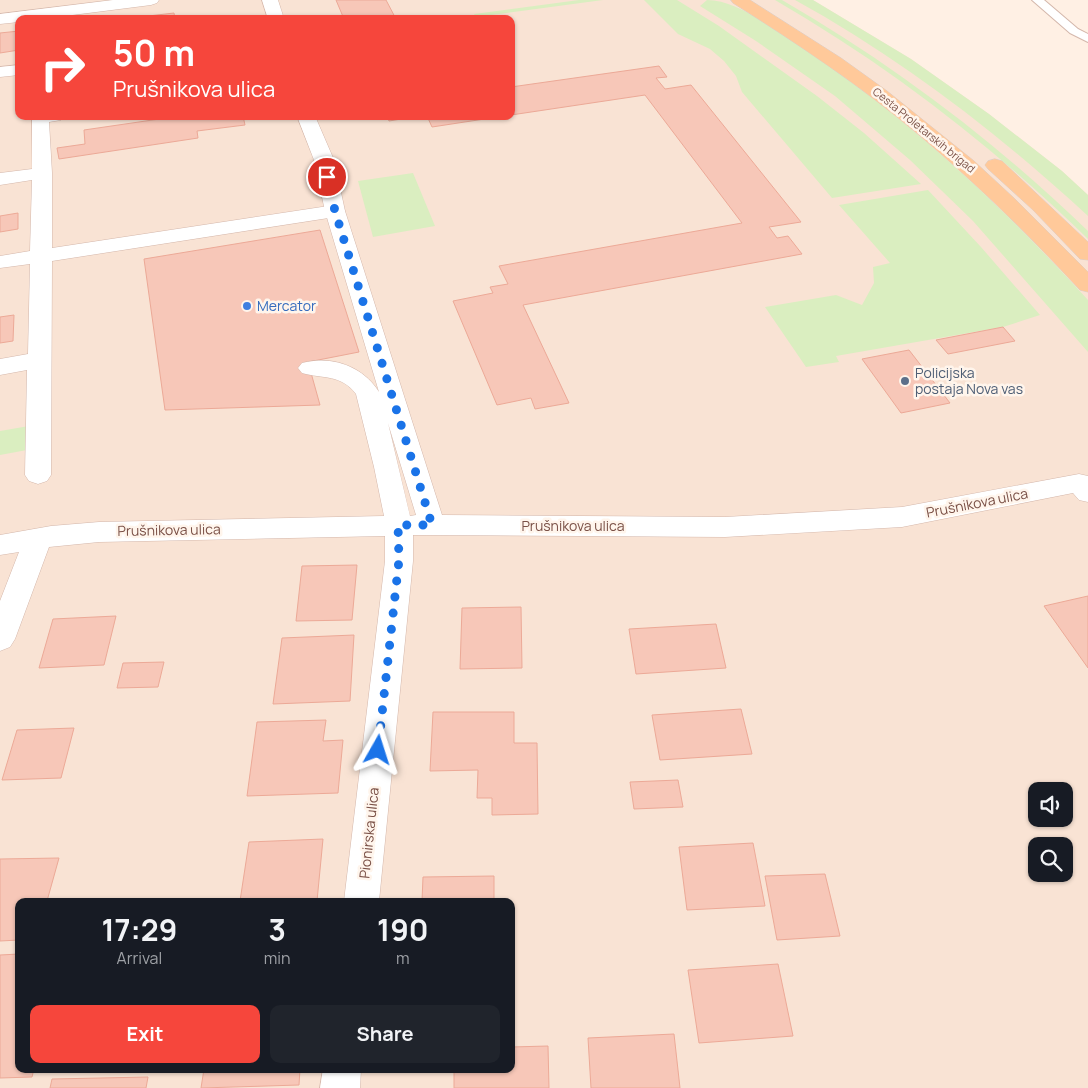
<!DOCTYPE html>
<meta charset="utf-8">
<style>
:root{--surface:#171b24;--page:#20242c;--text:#f1f3f6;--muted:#9ea1a6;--accent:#f6463c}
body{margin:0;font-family:Manrope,sans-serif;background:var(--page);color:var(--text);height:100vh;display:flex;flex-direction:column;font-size:19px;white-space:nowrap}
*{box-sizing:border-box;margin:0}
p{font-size:16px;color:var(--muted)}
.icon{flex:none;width:28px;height:28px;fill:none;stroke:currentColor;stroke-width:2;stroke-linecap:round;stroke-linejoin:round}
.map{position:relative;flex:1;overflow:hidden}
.panel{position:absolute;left:15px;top:898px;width:500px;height:175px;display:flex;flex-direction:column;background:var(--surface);border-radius:10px;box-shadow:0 1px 4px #0004}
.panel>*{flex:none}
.top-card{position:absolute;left:15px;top:15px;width:500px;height:105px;border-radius:10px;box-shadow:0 1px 4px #0004;background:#f6463c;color:#fff;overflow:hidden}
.buttons{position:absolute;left:1028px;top:782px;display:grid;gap:10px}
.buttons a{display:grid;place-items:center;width:45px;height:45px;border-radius:10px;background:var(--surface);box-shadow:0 1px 4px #0004;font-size:25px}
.pin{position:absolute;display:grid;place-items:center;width:42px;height:42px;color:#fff;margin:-21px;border:2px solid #fff;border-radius:50%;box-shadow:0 1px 5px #0007}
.me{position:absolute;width:55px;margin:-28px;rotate:6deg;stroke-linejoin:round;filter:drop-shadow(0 0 4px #0008)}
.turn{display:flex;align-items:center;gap:18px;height:105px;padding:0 15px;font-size:22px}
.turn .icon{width:65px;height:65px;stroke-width:2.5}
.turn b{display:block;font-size:35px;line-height:42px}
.eta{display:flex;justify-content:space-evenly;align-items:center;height:85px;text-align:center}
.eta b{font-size:30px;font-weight:700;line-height:35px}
.button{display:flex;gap:10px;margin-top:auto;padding:10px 15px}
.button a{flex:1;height:58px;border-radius:10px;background:var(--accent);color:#fff;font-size:20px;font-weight:700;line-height:58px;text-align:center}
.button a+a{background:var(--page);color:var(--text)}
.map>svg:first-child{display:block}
.residential{fill:#f9e3d4;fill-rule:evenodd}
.green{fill:#daeec0}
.building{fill:#f7c7b8;stroke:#eca997}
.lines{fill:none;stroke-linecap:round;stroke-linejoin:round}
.service-casing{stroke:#d4b7ab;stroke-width:2}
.pedestrian-casing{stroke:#d4b7ab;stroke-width:1}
.minor-casing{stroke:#d4b7ab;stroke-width:1}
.primary-casing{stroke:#dacecb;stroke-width:1}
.service{fill:#fff;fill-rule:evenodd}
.pedestrian{fill:#fff;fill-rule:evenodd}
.minor{fill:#fff;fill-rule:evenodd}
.primary{fill:#ffc99a;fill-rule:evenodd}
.route{stroke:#1a73e8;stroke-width:9;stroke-dasharray:0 16.2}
.shop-dot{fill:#3f7fe0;stroke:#fff5ec;stroke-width:2}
.service-dot{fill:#5c6f8a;stroke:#fff5ec;stroke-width:2}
.labels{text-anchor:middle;stroke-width:5;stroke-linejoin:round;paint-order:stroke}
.far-street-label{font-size:11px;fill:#7a5046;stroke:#fff5ec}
.shop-label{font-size:14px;fill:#366cbe;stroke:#fff5ec;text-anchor:start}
.service-label{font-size:14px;fill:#4e5e75;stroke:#fff5ec;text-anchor:start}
.street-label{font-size:14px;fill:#7a5046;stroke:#fff5ec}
</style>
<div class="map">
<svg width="1088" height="1088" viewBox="0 0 1088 1088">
<rect width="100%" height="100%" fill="#fff0e4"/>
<path class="residential" d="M0,0H813L911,59L989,114L1062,171L1088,195V1088H0ZM19,19H511V116H19ZM1036,791H1064V819H1036ZM1036,846H1064V874H1036ZM19,901H511V1069H19Z"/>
<g class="green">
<polygon points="579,0 603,0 476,17 474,14"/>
<polygon points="644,0 677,0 719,26 817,96 864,133 921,184 832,198 742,92 736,76 724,61 710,49 678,34"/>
<path d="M707,0C735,0 768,25 791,40C904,114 998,201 1088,300V352L973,221L910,160L835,96L756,41L700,6Z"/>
<path d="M775,0H782C893,64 996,142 1088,231V239C994,147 889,66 775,0Z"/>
<path d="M795,0H813L911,59L989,114L1062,171L1088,195V216C999,134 902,59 795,0Z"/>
<polygon points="413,173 435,226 373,237 358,181"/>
<polygon points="928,190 981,247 1040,315 1003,327 836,356 839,362 806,367 765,307 836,295 862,305 874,283 873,267 890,263 839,205"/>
<polygon points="29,426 27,450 0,455 0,431"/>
</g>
<g class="building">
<polygon points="336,0 386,0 396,19 344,19"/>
<polygon points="174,13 175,19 123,19"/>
<polygon points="19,31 19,50 0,53 0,33"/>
<polygon points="659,66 667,77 656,78 665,89 691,85 801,222 769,227 777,238 788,236 802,254 523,305 569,403 535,409 531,398 497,405 453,301 493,293 490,287 508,284 499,266 742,223 645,95 511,115 511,87"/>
<polygon points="180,116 243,116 245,125 197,131 198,138 59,159 57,148 85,144 84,130"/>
<polygon points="387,116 419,116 389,121"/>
<polygon points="427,116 504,116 432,127"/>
<polygon points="18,213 18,229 0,232 0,216"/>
<polygon points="320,230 359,352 308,362 320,405 165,410 144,259"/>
<polygon points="14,315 13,341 0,343 0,317"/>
<polygon points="1003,327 1015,341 948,354 936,340"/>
<polygon points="909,350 950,403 901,413 862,359"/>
<polygon points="357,565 352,620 296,621 302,566"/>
<polygon points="1088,596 1088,668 1044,606"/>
<polygon points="521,607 522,668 460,669 462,608"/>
<polygon points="116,616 104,665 39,668 53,619"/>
<polygon points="716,624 726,668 636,674 629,629"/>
<polygon points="354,635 350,701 273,704 282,638"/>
<polygon points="164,662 158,687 117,688 123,663"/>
<polygon points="741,709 752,754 660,760 652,715"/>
<polygon points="433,712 514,712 514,743 537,743 538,814 492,815 492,798 477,798 478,770 430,771"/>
<polygon points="326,720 323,741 343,740 338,793 247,796 257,722"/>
<polygon points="74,728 61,778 2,780 17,730"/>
<polygon points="678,780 683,807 634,809 630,782"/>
<polygon points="323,839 317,901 240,901 249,842"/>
<polygon points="753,843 765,906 687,910 679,847"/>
<polygon points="59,858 47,901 19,901 19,940 0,941 0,859"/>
<polygon points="825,874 840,936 777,940 765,876"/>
<polygon points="494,876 494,901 422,901 423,877"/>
<polygon points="19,954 19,1069 34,1069 32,1077 0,1078 0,955"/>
<polygon points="778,964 793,1036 699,1043 688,970"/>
<polygon points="674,1034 680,1088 591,1088 588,1038"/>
<polygon points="548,1046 549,1088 454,1088 454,1069 511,1069 511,1047"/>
<polygon points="204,1069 300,1069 299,1085 201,1088"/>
<polygon points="148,1077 146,1088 50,1088 52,1079"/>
</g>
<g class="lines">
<g class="service-casing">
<polygon id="service" points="1032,0 1044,0 1078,29 1088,34 1088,42 1070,33"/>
</g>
<g class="pedestrian-casing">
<g id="pedestrian">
<polygon points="113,0 159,0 157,3 151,5 41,19 19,19 19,22 0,24 0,14"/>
<polygon points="19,65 19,75 0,77 0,67"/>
<polygon points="32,116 63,116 61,120 49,122 52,173 52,248 335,205 342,207 345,211 342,215 335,217 52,261 51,475 47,481 38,484 29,481 25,475 27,370 0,375 0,359 28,354 30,264 0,268 0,256 30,251 32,180 0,185 0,173 32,169"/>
</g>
</g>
<g class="minor-casing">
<g id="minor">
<polygon points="262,0 278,0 284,19 268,19"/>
<path d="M297,116H315L334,160L345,211L442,515L725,517L902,507L1079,474L1088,476V502L1079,500L1073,493L902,527L725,537L413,535V561L379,901H344L385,561V536L99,542L49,547L15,639L10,647L0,651V601L19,552L0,555V535L51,526L99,522L384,516L374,467L356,394C341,374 323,379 302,373L298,368L302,363C331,355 363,366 379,392L325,211L314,160ZM388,423L416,515L410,516Z"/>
<polygon points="323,1069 361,1069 360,1088 320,1088"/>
</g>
</g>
<g class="primary-casing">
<g id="primary">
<path d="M731,0H750L841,58L887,91L974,161L1015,199L1088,272V292L1080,290C1029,235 976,183 919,135C861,86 798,44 733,3Z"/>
<polygon points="995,159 1002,161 1088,242 1088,260 1080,259 1033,210 988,169 985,165 988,161"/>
</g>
</g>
<use href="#service" class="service"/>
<use href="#pedestrian" class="pedestrian"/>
<use href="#minor" class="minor"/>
<use href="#primary" class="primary"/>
</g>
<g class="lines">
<polyline class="route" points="327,177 335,211 432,525 398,525 399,560 378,750"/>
</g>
<circle class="shop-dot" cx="247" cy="306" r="5"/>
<circle class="service-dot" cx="905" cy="381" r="5"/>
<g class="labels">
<g class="far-street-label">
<text transform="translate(924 130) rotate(39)" y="4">Cesta Proletarskih brigad</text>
</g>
<g class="shop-label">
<text x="257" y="311">Mercator</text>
</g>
<g class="service-label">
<text x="915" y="378">Policijska<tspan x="915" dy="16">postaja Nova vas</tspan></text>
</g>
<g class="street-label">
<text transform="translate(977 503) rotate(-11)" y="5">Prušnikova ulica</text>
<text x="573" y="531">Prušnikova ulica</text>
<text transform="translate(169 530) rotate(-1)" y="5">Prušnikova ulica</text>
<text transform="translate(369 833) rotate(-84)" y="5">Pionirska ulica</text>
</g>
</g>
</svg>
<div class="buttons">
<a><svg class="icon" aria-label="sound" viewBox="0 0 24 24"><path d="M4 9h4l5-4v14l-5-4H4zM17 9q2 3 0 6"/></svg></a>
<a><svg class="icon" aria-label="search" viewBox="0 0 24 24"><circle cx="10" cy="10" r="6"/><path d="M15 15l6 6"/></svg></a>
</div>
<div class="pin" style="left:327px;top:177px;background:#d93025"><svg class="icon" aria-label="arrive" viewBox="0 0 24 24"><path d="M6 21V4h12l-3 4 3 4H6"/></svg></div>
<svg class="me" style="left:378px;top:750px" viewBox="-20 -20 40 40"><path d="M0-17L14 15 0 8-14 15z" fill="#1a73e8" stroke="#fff" stroke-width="4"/></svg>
<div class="top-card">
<div class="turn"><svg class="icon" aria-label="right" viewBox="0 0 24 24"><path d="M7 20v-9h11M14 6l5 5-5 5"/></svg><div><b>50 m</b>Prušnikova ulica</div></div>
</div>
<section class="panel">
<div class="eta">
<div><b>17:29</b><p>Arrival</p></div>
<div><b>3</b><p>min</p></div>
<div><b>190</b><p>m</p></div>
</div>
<div class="button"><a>Exit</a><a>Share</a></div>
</section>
</div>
